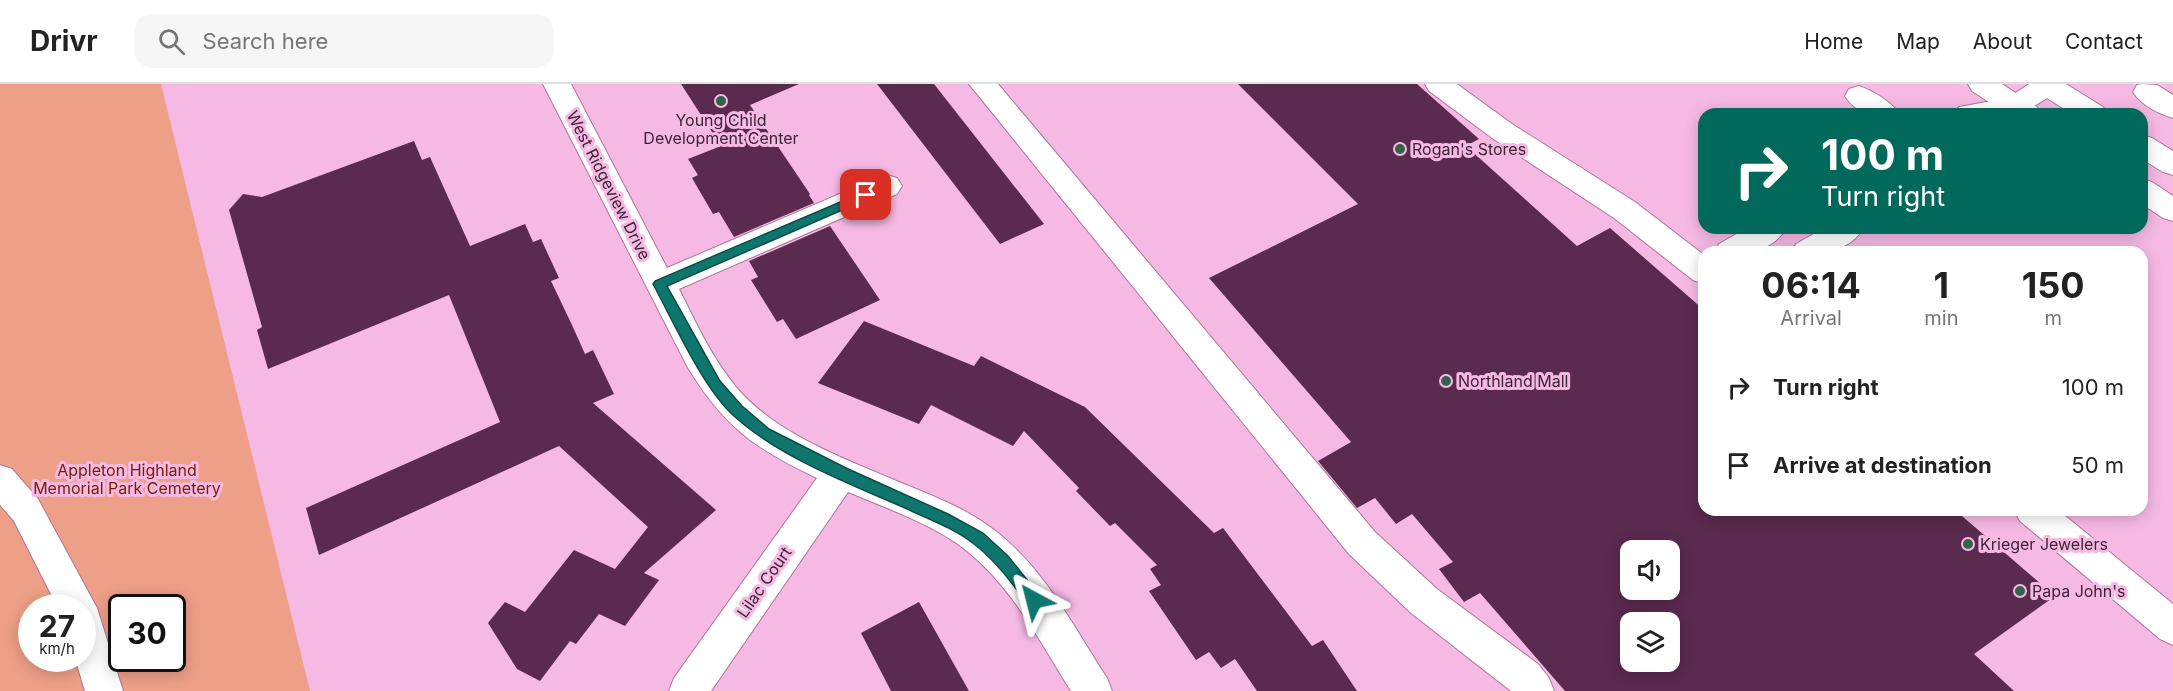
<!DOCTYPE html>
<style>
:root{--surface:#fff;--page:#f6f6f6;--text:#222;--muted:#767676;--line:#e0e0e0}
body{margin:0;font-family:Inter,sans-serif;background:var(--page);color:var(--text);height:100vh;display:flex;flex-direction:column;font-size:22px;white-space:nowrap}
*{box-sizing:border-box;margin:0}
p{font-size:20px;color:var(--muted)}
.icon{flex:none;width:33px;height:33px;fill:none;stroke:currentColor;stroke-width:2;stroke-linecap:round;stroke-linejoin:round}
.map{position:relative;flex:1;overflow:hidden}
.panel{position:absolute;left:1698px;top:162px;width:450px;height:270px;display:flex;flex-direction:column;background:var(--surface);border-radius:18px;box-shadow:0 3px 15px #0003}
.panel>*{flex:none}
.guide{position:absolute;left:1698px;top:24px;width:450px;height:126px;border-radius:18px;box-shadow:0 3px 15px #0003;background:#00695c;color:#fff;overflow:hidden}
.tools{position:absolute;left:1620px;top:456px;display:grid;gap:12px}
.tools a{display:grid;place-items:center;width:60px;height:60px;border-radius:12px;background:var(--surface);box-shadow:0 3px 15px #0003;font-size:30px}
.speed{position:absolute;left:18px;top:510px;display:flex;gap:12px;font-size:30px;font-weight:700;text-align:center}
.speed>*{display:grid;place-content:center;width:78px;height:78px;border-radius:50%;background:var(--surface);box-shadow:0 3px 15px #0003;line-height:1}
.speed small{font-size:15px;font-weight:400}
.speed .limit{border:3px solid #111;border-radius:9px;background:#fff;color:#111}
.pin{position:absolute;display:grid;place-items:center;width:51px;height:51px;color:#fff;margin:-26px;border-radius:12px;box-shadow:0 3px 9px #0006}
.me{position:absolute;width:66px;margin:-33px;rotate:322deg;stroke-linejoin:round;filter:drop-shadow(0 0 4px #0008)}
.turn{display:flex;align-items:center;gap:21px;height:126px;padding:0 24px;font-size:27px}
.turn .icon{width:78px;height:78px;stroke-width:2.5}
.turn b{display:block;font-size:42px;line-height:51px}
.eta{display:flex;justify-content:space-evenly;align-items:center;height:102px;text-align:center}
.eta b{font-size:36px;font-weight:700;line-height:42px}
ul{padding:0;list-style:none}
li{display:flex;align-items:center;gap:18px;height:78px;padding:0 24px}
li div{flex:1}
li b{display:block;font-size:22px}
li em{font-style:normal}
header{display:flex;align-items:center;gap:36px;box-sizing:border-box;height:84px;padding:0 30px;background:var(--surface);border-bottom:2px solid var(--line)}
header strong{font-size:28px}
nav{display:flex;gap:33px;margin-inline-start:auto;font-size:21px}
.search{width:420px;height:54px;background:var(--page);display:flex;align-items:center;gap:15px;box-sizing:border-box;padding:0 21px;border-radius:18px;color:var(--muted);font-size:22px}
.map>svg:first-child{display:block}
.green{fill:#ee9f87;fill-rule:evenodd}
.building{fill:#5b2a4f;fill-rule:evenodd}
.lines{fill:none;stroke-linecap:round;stroke-linejoin:round}
.minor-casing{stroke:#ad759d;stroke-width:2}
.major-casing{stroke:#ad759d;stroke-width:2}
.minor{fill:#fff;fill-rule:evenodd}
.major{fill:#fff;fill-rule:evenodd}
.route{fill:#0f766e;stroke:#0a4d48;stroke-width:1.5}
.poi-dot{fill:#306347;stroke:#f6b9e4;stroke-width:2}
.labels{text-anchor:middle;stroke-width:6;stroke-linejoin:round;paint-order:stroke}
.poi-label{font-size:16px;fill:#3b2434;stroke:#f6b9e4;text-anchor:start}
.street-label{font-size:16px;fill:#3b2434;stroke:#f6b9e4}
.park-label{font-size:16px;fill:#751e00;stroke:#f6b9e4}
</style>
<header>
<strong>Drivr</strong>
<div class="search"><svg class="icon" aria-label="search" viewBox="0 0 24 24"><circle cx="10" cy="10" r="6"/><path d="M15 15l6 6"/></svg>Search here</div>
<nav><a>Home</a><a>Map</a><a>About</a><a>Contact</a></nav>
</header>
<div class="map">
<svg width="2173" height="607" viewBox="0 0 2173 607">
<rect width="100%" height="100%" fill="#f6b9e4"/>
<path class="green" d="M0,0H161L310,607H0ZM32,524H82V574H32ZM122,524H172V574H122Z"/>
<g class="building">
<polygon points="681,0 799,0 750,21 810,110 809,111 814,119 734,153 719,128 713,130 692,94 698,91 688,75 721,62"/>
<polygon points="877,0 934,0 1044,140 1000,160"/>
<path d="M1238,0H1417L1479,55L1466,62L1577,162L1610,144L1704,226V426H1955L2055,512L1974,570L2014,607H1565L1480,509L1464,518L1439,485L1453,478L1412,430L1396,440L1375,414L1357,424L1318,377L1351,358L1209,194L1358,120ZM1630,466H1670V506H1630ZM1630,538H1670V578H1630Z"/>
<polygon points="414,57 422,76 430,73 470,162 525,140 533,158 541,155 559,194 551,197 572,241 585,270 593,266 614,310 593,319 716,426 644,489 659,496 625,542 599,530 576,560 570,557 540,597 517,585 488,539 505,518 525,528 574,466 615,485 648,443 559,362 319,471 306,424 500,338 449,211 268,285 257,246 262,243 229,126 243,110 262,113"/>
<polygon points="830,142 880,216 796,255 783,235 777,238 751,196 758,193 749,177"/>
<polygon points="864,237 974,282 981,272 1085,323 1214,449 1223,444 1312,562 1323,556 1357,607 1257,607 1235,575 1221,584 1209,568 1196,576 1149,507 1161,501 1150,485 1157,481 1115,439 1110,442 1076,407 1079,404 1024,347 1013,362 931,321 919,340 818,299"/>
<polygon points="919,518 969,607 891,607 861,549"/>
</g>
<g class="lines">
<g class="minor-casing">
<g id="minor">
<path d="M543,0H571L667,184L877,94L887,91L897,94L902,102L897,110L679,205C696,239 712,274 736,303C775,349 838,372 892,395C925,409 962,422 990,443C1042,480 1073,542 1107,594L1112,607H1071C1040,558 1013,504 967,467C935,441 886,424 848,408L711,607H669L674,594L817,394C755,365 723,342 687,282Z"/>
<polygon points="969,0 998,0 1375,448 1437,505 1538,580 1549,594 1554,607 1511,607 1411,529 1349,470"/>
<polygon points="1425,0 1457,0 1512,40 1635,118 1704,171 1704,200 1693,196 1614,134 1492,54 1429,7"/>
<polygon points="2029,0 2063,0 2059,7 2021,30 1955,30 1959,23 2008,14"/>
<path d="M2142,0L2157,1L2173,11V34C2159,30 2141,21 2133,8L2137,1Z"/>
<path d="M1859,2C1873,7 1891,17 1899,30C1878,30 1858,33 1845,12L1849,5Z"/>
<path d="M1747,144H1786C1771,171 1741,168 1715,168L1719,160Z"/>
<path d="M1824,144H1863C1848,171 1818,168 1792,168L1796,160Z"/>
<polygon points="0,381 12,385 38,415 97,524 123,607 85,607 75,574 82,574 82,524 58,524 14,437 0,421"/>
<polygon points="2014,426 2058,426 2173,520 2173,561 2160,555 2020,437"/>
</g>
</g>
<g class="major-casing">
<g id="major">
<polygon points="1968,0 2002,0 2037,23 2041,30 2007,30 1972,7"/>
<polygon points="2032,0 2066,0 2103,23 2107,30 2072,30 2036,7"/>
<polygon points="2142,51 2152,54 2173,67 2173,91 2163,88 2142,75"/>
<polygon points="2142,95 2152,98 2173,112 2173,137 2163,134 2142,120"/>
</g>
</g>
<use href="#minor" class="minor"/>
<use href="#major" class="major"/>
</g>
<path class="route" d="M866,107L870,108V114L667,202L720,297L742,322L769,345L846,384L948,430L983,449L1008,472L1039,511L1041,516L1039,521L1034,523L1028,521C1012,499 996,477 974,460C954,444 928,435 905,424C850,400 779,373 734,332C703,304 674,239 653,200L655,197Z"/>
<g class="poi-dot">
<circle cx="721" cy="17" r="6"/>
<circle cx="1400" cy="65" r="6"/>
<circle cx="1446" cy="297" r="6"/>
<circle cx="1968" cy="460" r="6"/>
<circle cx="2020" cy="507" r="6"/>
</g>
<g class="labels">
<g class="poi-label">
<text x="721" y="42" text-anchor="middle">Young Child<tspan x="721" dy="18">Development Center</tspan></text>
<text x="1412" y="71">Rogan's Stores</text>
<text x="1458" y="303">Northland Mall</text>
<text x="1980" y="466">Krieger Jewelers</text>
<text x="2032" y="513">Papa John's</text>
</g>
<g class="street-label">
<text transform="translate(609 101) rotate(63)" y="6">West Ridgeview Drive</text>
<text transform="translate(764 498) rotate(-55)" y="6">Lilac Court</text>
</g>
<g class="park-label">
<text x="127" y="392">Appleton Highland<tspan x="127" dy="18">Memorial Park Cemetery</tspan></text>
</g>
</g>
</svg>
<div class="tools">
<a><svg class="icon" aria-label="sound" viewBox="0 0 24 24"><path d="M4 9h4l5-4v14l-5-4H4zM17 9q2 3 0 6"/></svg></a>
<a><svg class="icon" aria-label="layers" viewBox="0 0 24 24"><path d="M12 4l9 5-9 5-9-5zM3 14l9 5 9-5"/></svg></a>
</div>
<div class="speed"><div>27<small>km/h</small></div><div class="limit">30</div></div>
<div class="pin" style="left:866px;top:111px;background:#d93025"><svg class="icon" aria-label="arrive" viewBox="0 0 24 24"><path d="M6 21V4h12l-3 4 3 4H6"/></svg></div>
<svg class="me" style="left:1034px;top:516px" viewBox="-20 -20 40 40"><path d="M0-17L14 15 0 8-14 15z" fill="#0f766e" stroke="#fff" stroke-width="4"/></svg>
<div class="guide">
<div class="turn"><svg class="icon" aria-label="right" viewBox="0 0 24 24"><path d="M7 20v-9h11M14 6l5 5-5 5"/></svg><div><b>100 m</b>Turn right</div></div>
</div>
<section class="panel">
<div class="eta">
<div><b>06:14</b><p>Arrival</p></div>
<div><b>1</b><p>min</p></div>
<div><b>150</b><p>m</p></div>
</div>
<ul>
<li><svg class="icon" aria-label="right" viewBox="0 0 24 24"><path d="M7 20v-9h11M14 6l5 5-5 5"/></svg><div><b>Turn right</b></div><em>100 m</em></li>
<li><svg class="icon" aria-label="arrive" viewBox="0 0 24 24"><path d="M6 21V4h12l-3 4 3 4H6"/></svg><div><b>Arrive at destination</b></div><em>50 m</em></li>
</ul>
</section>
</div>
